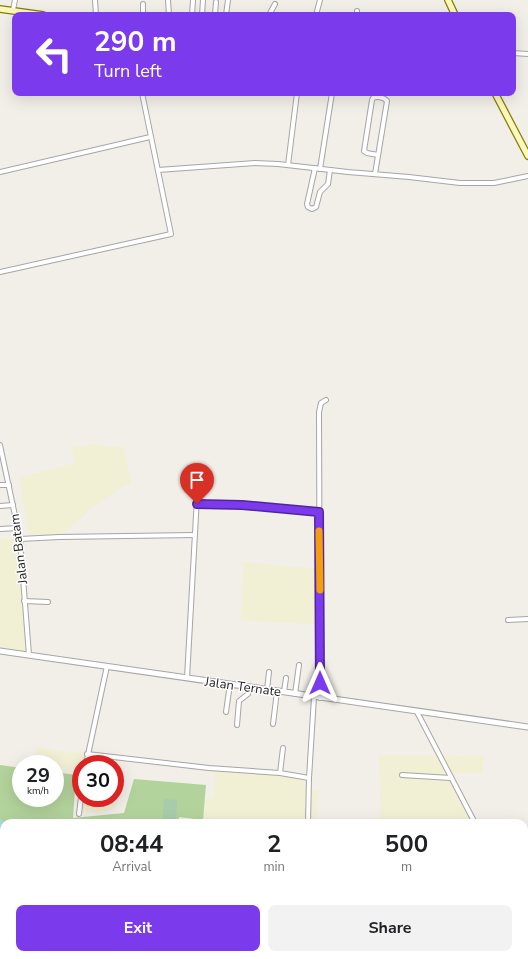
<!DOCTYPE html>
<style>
:root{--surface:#fff;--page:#f2f2f2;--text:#202124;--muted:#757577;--accent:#7c3aed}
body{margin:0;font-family:"Nunito Sans",sans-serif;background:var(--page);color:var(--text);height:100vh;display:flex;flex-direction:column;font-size:15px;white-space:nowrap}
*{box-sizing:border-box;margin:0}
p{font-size:13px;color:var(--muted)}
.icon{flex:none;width:22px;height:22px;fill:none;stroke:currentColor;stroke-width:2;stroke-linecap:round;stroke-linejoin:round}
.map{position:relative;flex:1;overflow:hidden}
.sheet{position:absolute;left:0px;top:819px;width:528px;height:140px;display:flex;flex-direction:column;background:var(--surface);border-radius:12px 12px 0 0;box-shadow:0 4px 16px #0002}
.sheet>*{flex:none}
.hud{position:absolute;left:12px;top:12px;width:504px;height:84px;border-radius:8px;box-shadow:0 4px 16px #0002;background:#7c3aed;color:#fff;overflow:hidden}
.speed{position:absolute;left:12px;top:755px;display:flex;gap:8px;font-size:20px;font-weight:700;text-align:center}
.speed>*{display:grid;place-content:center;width:52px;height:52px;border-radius:50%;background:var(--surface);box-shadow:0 4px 16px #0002;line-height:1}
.speed small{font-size:10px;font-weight:400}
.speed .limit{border:6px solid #d22;background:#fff;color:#111}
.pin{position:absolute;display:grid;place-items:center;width:34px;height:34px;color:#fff;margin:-41px -17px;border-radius:50% 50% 50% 0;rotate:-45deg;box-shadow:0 0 4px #0007}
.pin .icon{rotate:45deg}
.me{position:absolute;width:44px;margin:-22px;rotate:0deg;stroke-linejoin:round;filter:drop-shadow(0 0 3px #0008)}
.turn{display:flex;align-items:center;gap:14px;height:84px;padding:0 16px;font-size:18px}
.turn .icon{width:52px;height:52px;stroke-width:2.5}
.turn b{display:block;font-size:28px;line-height:34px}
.eta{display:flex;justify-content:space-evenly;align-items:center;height:68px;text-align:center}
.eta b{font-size:24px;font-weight:700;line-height:28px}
.action{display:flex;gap:8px;margin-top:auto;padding:8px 16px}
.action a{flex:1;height:46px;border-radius:8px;background:var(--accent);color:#fff;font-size:16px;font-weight:700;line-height:46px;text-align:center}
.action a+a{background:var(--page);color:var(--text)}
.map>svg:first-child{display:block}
.farmland{fill:#f1efd4}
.forest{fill:#b3d39c}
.cemetery{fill:#a8cca9}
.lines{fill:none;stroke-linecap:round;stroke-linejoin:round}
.river{stroke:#a8dbe1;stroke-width:7}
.minor-casing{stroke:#a6a6a6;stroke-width:6}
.tertiary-casing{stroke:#a6a6a6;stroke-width:7}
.secondary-casing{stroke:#827f00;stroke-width:8}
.minor{stroke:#fff;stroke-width:4}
.tertiary{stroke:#fff;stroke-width:5}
.secondary{stroke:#fcf7bc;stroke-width:5.5}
.route-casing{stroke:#51269a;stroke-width:10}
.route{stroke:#7c3aed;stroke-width:7}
.slow{stroke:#f59e0b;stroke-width:7}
.labels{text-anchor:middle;stroke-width:3;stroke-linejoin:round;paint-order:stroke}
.street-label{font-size:13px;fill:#222;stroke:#fff}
</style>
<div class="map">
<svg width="528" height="959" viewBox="0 0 528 959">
<rect width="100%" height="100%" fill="#f2eee8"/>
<g class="farmland">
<polygon points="92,444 110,447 124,447 131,483 119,489 93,508 87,511 84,515 67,530 59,534 29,536 19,478 75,463 72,448 80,446 82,447"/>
<polygon points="0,539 17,539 26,652 0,649"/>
<polygon points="244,562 317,569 316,624 241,620"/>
<polygon points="37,748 84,754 82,764 81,764 81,772 55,769 55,764 34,764"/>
<polygon points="89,753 104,755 103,764 88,764"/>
<polygon points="379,755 484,756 482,773 449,773 475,823 381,823"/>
<polygon points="255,771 303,778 306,791 318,791 316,823 186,823 186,814 203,799 213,799 215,772"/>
<polygon points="83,798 115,798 115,809 95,813 91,812 81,812"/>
</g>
<polygon class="forest" points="0,765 21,768 21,798 55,798 55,772 76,775 73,818 124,813 134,779 206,785 203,820 179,817 179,823 4,823 4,955 357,955 357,959 0,959"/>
<polygon class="cemetery" points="164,799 177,800 176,823 162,823"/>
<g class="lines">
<g class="river">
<polyline points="0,823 4,830"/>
<polyline points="462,955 528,959"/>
</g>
<g class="minor-casing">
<g id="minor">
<polyline points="95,0 96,15"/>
<polyline points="168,0 169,15"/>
<polyline points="143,4 143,15"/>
<polyline points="13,10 15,0"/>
<polyline points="192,15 193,0"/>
<polyline points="202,15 203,0"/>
<polyline points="215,15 216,2"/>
<polyline points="226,15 228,0"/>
<polyline points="269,15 275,4"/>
<polyline points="316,15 320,0"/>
<polyline points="357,15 357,11"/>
<polyline points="513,53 528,54"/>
<polyline points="288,165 297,93"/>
<polyline points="315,168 307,204 308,207 312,209 316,207 320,192 328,184 330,170"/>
<polyline points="320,169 332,93"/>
<polyline points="158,170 255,163 278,164 348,172 409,177 460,183 494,183 528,176"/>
<polyline points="0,172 150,137"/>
<path d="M375,174L387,101C384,97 376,96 373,98L372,100L364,151L367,153L378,155"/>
<polyline points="0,272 171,234 142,93"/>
<polyline points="0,445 20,539 29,655"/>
<polyline points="0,485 9,485"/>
<polyline points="197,504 242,505 319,512"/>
<polyline points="0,506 13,505"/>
<polyline points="0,529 18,528"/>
<polyline points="20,539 59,537 194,535"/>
<polyline points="24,601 48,602"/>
<polyline points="508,620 528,619"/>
<polyline points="187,678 198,479"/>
<polyline points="267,690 269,672"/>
<polyline points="284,692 286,678"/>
<polyline points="295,694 299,665"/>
<polyline points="320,698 319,412 321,403 326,400"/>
<polyline points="226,712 230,684"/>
<polyline points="417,712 475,823"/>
<polyline points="273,724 277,691"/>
<polyline points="237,725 239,701 248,694 249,687"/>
<polyline points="87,754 209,768 280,773 309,778 308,823"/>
<polyline points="86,764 107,666"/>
<polyline points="280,773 283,748"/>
<polyline points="402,775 451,778"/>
<polyline points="309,778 314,697"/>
<polyline points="79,814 81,797"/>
<polyline points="524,904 528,904"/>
<polyline points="524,915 528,923"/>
</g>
</g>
<g class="tertiary-casing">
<polyline id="tertiary" points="0,651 528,727"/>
</g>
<g class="secondary-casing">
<g id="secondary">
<polyline points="448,0 455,15"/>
<polyline points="0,9 43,15"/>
<polyline points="495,93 528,156"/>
</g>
</g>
<use href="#minor" class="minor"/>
<use href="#tertiary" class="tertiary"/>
<use href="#secondary" class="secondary"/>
</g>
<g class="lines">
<g class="route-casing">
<polyline id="route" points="197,504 242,505 319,512 320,683"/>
</g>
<use href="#route" class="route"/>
<polyline class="slow" points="319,531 320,590"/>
</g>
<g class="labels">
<g class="street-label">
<text transform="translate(18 549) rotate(-97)" y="5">Jalan Batam</text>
<text transform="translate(243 686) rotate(8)" y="5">Jalan Ternate</text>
</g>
</g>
</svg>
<div class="speed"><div>29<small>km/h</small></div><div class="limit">30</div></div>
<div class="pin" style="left:197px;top:504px;background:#d93025"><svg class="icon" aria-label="arrive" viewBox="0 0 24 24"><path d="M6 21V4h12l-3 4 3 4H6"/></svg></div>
<svg class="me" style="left:320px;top:683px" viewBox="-20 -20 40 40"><path d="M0-17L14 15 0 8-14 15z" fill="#7c3aed" stroke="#fff" stroke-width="4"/></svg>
<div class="hud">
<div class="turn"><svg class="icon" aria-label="left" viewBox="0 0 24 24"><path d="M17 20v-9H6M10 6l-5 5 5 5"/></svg><div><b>290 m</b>Turn left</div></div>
</div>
<section class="sheet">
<div class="eta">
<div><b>08:44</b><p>Arrival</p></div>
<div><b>2</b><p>min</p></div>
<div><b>500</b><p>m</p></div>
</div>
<div class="action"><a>Exit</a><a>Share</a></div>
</section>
</div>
